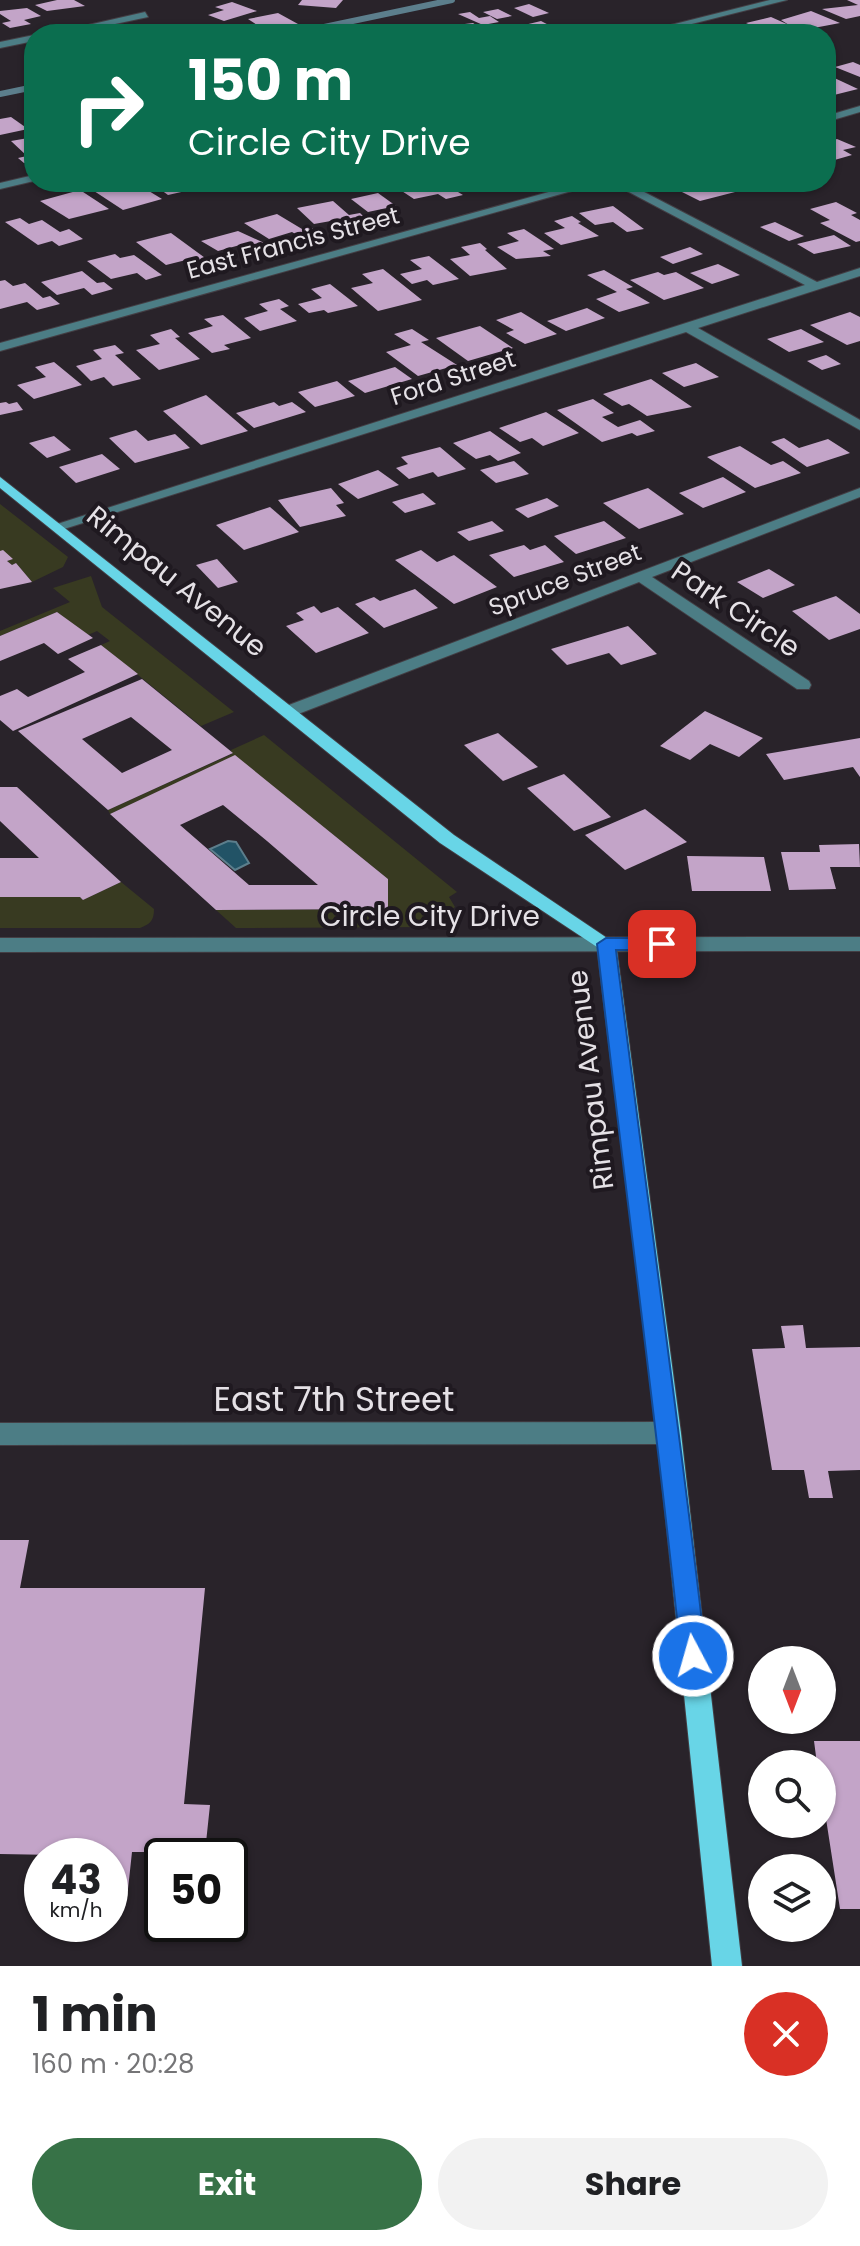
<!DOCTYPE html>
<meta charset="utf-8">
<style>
:root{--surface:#fff;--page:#f2f2f2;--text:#202124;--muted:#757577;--accent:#377247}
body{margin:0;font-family:Poppins,sans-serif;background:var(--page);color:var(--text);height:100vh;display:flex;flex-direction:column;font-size:30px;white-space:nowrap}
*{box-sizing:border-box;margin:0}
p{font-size:26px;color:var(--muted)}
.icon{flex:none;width:44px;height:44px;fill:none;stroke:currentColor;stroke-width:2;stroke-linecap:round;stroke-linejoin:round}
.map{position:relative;height:1966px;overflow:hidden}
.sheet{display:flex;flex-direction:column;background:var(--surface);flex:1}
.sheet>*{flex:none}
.hud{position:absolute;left:24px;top:24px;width:812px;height:168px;border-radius:32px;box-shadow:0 2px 6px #0004;background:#0b6e4f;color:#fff;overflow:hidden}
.needle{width:52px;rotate:180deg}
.fabs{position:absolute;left:748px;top:1646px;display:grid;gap:16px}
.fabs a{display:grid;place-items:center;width:88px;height:88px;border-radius:50%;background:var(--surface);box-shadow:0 2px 6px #0004;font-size:40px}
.speed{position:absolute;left:24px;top:1838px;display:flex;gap:16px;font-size:40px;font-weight:700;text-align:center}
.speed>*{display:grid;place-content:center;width:104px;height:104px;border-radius:50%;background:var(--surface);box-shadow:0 2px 6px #0004;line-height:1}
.speed small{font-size:20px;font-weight:400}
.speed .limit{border:4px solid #111;border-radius:12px;background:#fff;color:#111}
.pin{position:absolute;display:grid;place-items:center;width:68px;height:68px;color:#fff;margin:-34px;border-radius:16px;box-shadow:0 4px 12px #0006}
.me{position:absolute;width:88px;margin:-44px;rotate:354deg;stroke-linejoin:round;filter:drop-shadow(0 0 6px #0008)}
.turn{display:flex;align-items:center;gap:28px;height:168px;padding:0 32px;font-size:36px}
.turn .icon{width:104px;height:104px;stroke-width:2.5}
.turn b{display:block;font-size:56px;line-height:68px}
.round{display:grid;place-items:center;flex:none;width:84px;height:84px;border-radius:42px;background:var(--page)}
.summary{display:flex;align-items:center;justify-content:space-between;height:136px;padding:0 32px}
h1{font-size:48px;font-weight:700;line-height:60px}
.action{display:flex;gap:16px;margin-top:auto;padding:16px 32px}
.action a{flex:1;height:92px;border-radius:48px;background:var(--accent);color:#fff;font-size:32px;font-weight:700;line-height:92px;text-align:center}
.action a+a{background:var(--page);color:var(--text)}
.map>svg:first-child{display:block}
.green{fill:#383a21}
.water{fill:#225366;stroke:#5c7e8c;stroke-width:2}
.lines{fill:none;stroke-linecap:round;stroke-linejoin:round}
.stream{stroke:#5c7e8c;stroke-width:6}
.building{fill:#c3a4c8;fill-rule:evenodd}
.minor-casing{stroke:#433e44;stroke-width:2}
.major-casing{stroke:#433e44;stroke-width:2}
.minor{fill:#4c7d85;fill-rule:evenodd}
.major{fill:#68d5e7;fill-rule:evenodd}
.route{fill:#1a73e8;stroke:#114b97;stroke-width:2}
.labels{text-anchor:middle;stroke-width:8;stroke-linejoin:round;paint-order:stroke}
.far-street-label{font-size:24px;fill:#e5e1e6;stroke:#1f1920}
.street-label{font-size:28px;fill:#e5e1e6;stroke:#1f1920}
.near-street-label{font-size:34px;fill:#e5e1e6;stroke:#1f1920}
</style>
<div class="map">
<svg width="860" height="1966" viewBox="0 0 860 1966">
<rect width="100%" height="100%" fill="#29232a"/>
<g class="green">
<polygon points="0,504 68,557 63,567 32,582 16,563 12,565 7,561 12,559 0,551"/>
<polygon points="91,576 102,607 234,712 201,726 101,645 110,641 97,631 88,635 57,612 0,636 0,631 70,602 53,588"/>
<polygon points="264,735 457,892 449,897 455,907 441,916 431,916 430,927 236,928 216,910 388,909 388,879 235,756 110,814 108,810 232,754 231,750"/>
<path d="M121,882L154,909C154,921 150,924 140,928H0V897H80L83,900Z"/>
</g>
<polygon class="water" points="228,841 236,842 249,863 235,870 210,849"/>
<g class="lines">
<g class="stream">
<polyline points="291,34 452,0"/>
<polyline points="0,94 34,87"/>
</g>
</g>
<g class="building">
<polygon points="57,0 74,0 85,6 47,11 35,5"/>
<polygon points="302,0 343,0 336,8 298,5"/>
<polygon points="847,0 860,0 860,16 846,19 822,9 858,5"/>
<polygon points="232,2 257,11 224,21 208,15 224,10 215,7"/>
<polygon points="529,4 549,13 533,17 514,8"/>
<polygon points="27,8 41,16 24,20 31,24 10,28 2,23 11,21 0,14 0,11"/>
<polygon points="498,9 512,16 497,19 483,12"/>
<polygon points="811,11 840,23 782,34 771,34 746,23 771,17 789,25 781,20"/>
<polygon points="470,12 479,18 490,16 499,22 483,25 458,14"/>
<polygon points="278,13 298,24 262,32 251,26 257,25 248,19"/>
<polygon points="541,21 562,32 530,34 516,27"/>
<polygon points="473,23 482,29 491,27 504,34 451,34 440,27"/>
<polygon points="189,26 219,33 219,34 171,34"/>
<polygon points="853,62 860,65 860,77 835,67"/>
<polygon points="828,75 858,89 826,97"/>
<polygon points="11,117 28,129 0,135 0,119"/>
<polygon points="34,137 34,162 24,163 18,158 27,156 11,141"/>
<polygon points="837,139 856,147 843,150 852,155 831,161 826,159 826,142"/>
<polygon points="134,182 162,199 123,210 94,191"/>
<polygon points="150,182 203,182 208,186 168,195"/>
<polygon points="388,182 430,182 443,191 453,189 463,195 446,199 438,194 414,199"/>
<polygon points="695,182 720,182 739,191 700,201 674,188"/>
<polygon points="80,190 109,209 69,219 40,201"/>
<polygon points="378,193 396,206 368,212 351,199"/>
<polygon points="333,201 349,215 360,213 368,221 349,225 342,219 314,224 297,208"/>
<polygon points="836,202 857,213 851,215 860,220 860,241 856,242 820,223 830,220 810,209"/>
<polygon points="613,206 644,229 627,232 613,222 595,225 579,213"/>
<polygon points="277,214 302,229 310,227 320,233 302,238 292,232 269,239 244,223"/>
<polygon points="572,216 581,222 578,223 599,236 561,245 544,233 565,228 554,221"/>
<polygon points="20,218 29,224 42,220 60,232 69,229 83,239 59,246 52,241 38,245 5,222"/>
<polygon points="775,222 804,236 789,241 760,227"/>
<polygon points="524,229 554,249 543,251 551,256 516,259 497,247 519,241 507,233"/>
<polygon points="238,231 271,246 252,252 240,245 218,251 201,241"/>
<polygon points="171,233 212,263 200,266 190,259 166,265 136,242"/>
<polygon points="834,235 851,246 814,254 797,244"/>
<polygon points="480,243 487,249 485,250 507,269 470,276 450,259 470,255 461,247"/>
<polygon points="690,247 703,254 673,264 660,257"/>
<polygon points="115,254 120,258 134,255 162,275 146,280 137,273 111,279 87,261"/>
<polygon points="429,256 459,279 433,285 427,280 412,284 400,274 422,269 410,260"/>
<polygon points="718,264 740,275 712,284 690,273"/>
<polygon points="383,269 422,300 378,311 351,288 373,283 362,274"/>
<polygon points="604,270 633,287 626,289 650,303 619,312 596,299 617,292 587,275"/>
<polygon points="82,271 97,283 104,282 113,289 92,295 84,288 57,295 41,282"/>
<polygon points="658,272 664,275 676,272 704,288 664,300 630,280"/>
<polygon points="5,280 13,286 25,283 43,298 50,296 60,304 37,310 27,302 0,309 0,281"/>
<polygon points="330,284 358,306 328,313 324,310 309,313 298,304 322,298 311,289"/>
<polygon points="279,299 289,306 280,309 297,321 260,331 244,318 268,311 259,304"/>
<polygon points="587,308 605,318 566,331 547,321"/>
<polygon points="521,312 557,334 525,344 506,333 514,330 496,320"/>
<polygon points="850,312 860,317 860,341 847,345 810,325"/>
<polygon points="223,315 251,338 224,345 230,349 212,353 188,333 213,326 204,319"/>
<polygon points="480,326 513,348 468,361 436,338"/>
<polygon points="171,329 180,337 175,338 200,359 159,370 136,350 160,344 150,335"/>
<polygon points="412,329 429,340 421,342 457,365 418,376 386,352 411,345 394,334"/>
<polygon points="801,329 824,342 789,352 767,339"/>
<polygon points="115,345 124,353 115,355 141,379 113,386 104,377 91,381 76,366 102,359 93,350"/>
<polygon points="826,355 841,364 822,370 807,361"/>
<polygon points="54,362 82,385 34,399 17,385 46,377 35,367"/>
<polygon points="696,363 719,377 684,387 662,373"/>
<polygon points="395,367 412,379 365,393 348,381"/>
<polygon points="651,379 692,407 647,416 629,404 622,406 603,394"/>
<polygon points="337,381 355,396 315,407 298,392"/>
<polygon points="206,395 248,431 201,445 163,411"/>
<polygon points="593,399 614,413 602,417 618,427 640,420 655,431 637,436 632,433 602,442 557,410"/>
<polygon points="6,402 9,404 17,402 23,410 0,415 0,403"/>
<polygon points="274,402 279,406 292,402 306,412 254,428 236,413"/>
<polygon points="546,412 579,433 543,446 532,438 520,442 499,428"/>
<polygon points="136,430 148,441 175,434 190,448 135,463 109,438"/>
<polygon points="490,431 521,453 498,461 490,455 476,459 453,443"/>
<polygon points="54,436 71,450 47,458 29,443"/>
<polygon points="784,438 799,448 828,439 850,453 807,467 771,442"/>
<polygon points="740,446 771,465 783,461 801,473 755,488 707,457"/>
<polygon points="440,447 466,469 438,477 433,472 409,479 396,468 408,464 401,457"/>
<polygon points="102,454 120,469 76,483 59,467"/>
<polygon points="514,461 529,474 496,483 480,470"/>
<polygon points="378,470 399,485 358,499 338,484"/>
<polygon points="723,477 746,492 703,508 679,493"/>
<polygon points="331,488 344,503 336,505 346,516 300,527 278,500"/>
<polygon points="648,488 684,514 639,529 603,503"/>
<polygon points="423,493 436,504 405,513 392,502"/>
<polygon points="547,498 559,506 528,518 515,509"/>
<polygon points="270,507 299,532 244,550 216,525"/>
<polygon points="492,521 504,531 469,541 457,532"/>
<polygon points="604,521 626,538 576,554 554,536"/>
<polygon points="524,545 530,550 545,545 564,562 514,577 489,555"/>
<polygon points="3,550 13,559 7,561 12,565 16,563 32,582 0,589 0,551"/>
<polygon points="421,550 437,562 454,555 497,587 454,604 395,560"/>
<polygon points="217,559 238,582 218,588 196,565"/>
<polygon points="769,569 795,585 763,598 737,582"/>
<polygon points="415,589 438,608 384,628 355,604 374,597 380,601"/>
<polygon points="836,596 860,614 860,629 829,640 792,611"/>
<polygon points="314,606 321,613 338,607 369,633 316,653 286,626 304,620 296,613"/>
<polygon points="57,612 93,638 58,654 44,643 0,661 0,636"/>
<polygon points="628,626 657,654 621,665 609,653 567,665 551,649"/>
<polygon points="101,645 138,674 13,731 0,720 0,696 17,689 28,697 85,672 68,659"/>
<path d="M142,679L233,753L108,810L18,731ZM131,717L172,750L122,773L82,739Z"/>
<polygon points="705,711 763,738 739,757 710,744 690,760 660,746"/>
<polygon points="498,733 538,767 503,781 464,745"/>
<polygon points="860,738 860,777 853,767 784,780 766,754"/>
<path d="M235,755L388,879V909L216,910L110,814ZM223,805L267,841L318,885H249L180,825Z"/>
<polygon points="564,774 611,817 574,831 527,788"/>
<polygon points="0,787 17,787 121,882 83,900 80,897 0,897 0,858 39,858 0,821"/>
<polygon points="645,809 687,842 625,870 585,835"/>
<polygon points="859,844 860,867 830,867 836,889 789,890 781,852 820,852 819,845"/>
<polygon points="687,856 764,857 771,891 692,891"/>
<polygon points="803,1325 806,1348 860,1347 860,1470 828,1471 833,1498 809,1498 804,1470 772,1470 752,1349 785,1348 781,1326"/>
<polygon points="0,1540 29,1540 20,1588 205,1588 184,1804 210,1805 205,1852 132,1852 128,1889 110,1889 110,1856 0,1854"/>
<polygon points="814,1741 860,1741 860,1909 840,1909 822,1793 822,1764 817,1764"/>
</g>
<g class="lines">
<g class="minor-casing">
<g id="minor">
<polygon points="770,0 787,0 652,34 635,34"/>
<polygon points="145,12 148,17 68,34 49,34"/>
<polygon points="34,35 34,41 0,48 0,42"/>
<polygon points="860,106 860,112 826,122 826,116"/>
<polygon points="34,175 34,181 0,189 0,183"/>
<polygon points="585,182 604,182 0,351 0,343"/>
<polygon points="610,182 625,182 817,282 860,268 860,276 698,328 860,420 860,430 686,332 64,529 54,529 51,526 805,285"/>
<polygon points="860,488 860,497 652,577 809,681 811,685 809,689 797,689 639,582 293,716 287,717 278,712 281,708"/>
<polygon points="860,937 860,951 0,952 0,938"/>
<polygon points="669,1422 678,1426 681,1433 678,1440 669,1444 0,1445 0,1423"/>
</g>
</g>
<g class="major-casing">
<polygon id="major" points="0,477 454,835 616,944 681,1433 742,1966 712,1966 657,1433 597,947 440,843 0,488"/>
</g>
<use href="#minor" class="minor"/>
<use href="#major" class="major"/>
</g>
<path class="route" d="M606,938H662L671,944L662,950H616C645,1185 679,1420 706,1656L702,1664L693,1667L684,1664L681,1656C656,1418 624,1181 597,944Z"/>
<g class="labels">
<g class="far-street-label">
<text transform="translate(293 243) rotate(-15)" y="8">East Francis Street</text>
<text transform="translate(453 378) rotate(-18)" y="8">Ford Street</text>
<text transform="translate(565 580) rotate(-21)" y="8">Spruce Street</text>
</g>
<g class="street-label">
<text transform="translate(177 581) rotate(39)" y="10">Rimpau Avenue</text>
<text transform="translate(736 609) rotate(34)" y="10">Park Circle</text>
<text x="430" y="926">Circle City Drive</text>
<text transform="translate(590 1080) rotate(-97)" y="10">Rimpau Avenue</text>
</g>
<g class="near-street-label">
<text x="334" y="1411">East 7th Street</text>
</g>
</g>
</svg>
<div class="fabs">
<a><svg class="needle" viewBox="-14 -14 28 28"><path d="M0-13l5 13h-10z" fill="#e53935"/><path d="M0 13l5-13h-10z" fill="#757577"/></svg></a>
<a><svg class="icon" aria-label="search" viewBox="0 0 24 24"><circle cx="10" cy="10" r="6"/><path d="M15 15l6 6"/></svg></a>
<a><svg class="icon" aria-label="layers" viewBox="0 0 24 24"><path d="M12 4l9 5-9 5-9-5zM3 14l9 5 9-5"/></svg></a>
</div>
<div class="speed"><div>43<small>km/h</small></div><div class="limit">50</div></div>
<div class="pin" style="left:662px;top:944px;background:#d93025"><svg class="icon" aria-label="arrive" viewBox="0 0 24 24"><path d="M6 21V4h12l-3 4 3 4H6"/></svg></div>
<svg class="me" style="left:693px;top:1656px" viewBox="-20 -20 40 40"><circle r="17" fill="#1a73e8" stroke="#fff" stroke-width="3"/><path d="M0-11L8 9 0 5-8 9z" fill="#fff"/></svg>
<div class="hud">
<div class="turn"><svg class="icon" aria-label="right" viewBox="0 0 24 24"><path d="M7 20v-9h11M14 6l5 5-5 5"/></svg><div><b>150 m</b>Circle City Drive</div></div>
</div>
</div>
<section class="sheet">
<div class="summary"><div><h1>1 min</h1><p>160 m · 20:28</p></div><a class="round" style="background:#d93025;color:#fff"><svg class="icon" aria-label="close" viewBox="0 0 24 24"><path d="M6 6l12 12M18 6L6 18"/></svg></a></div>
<div class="action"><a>Exit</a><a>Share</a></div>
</section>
